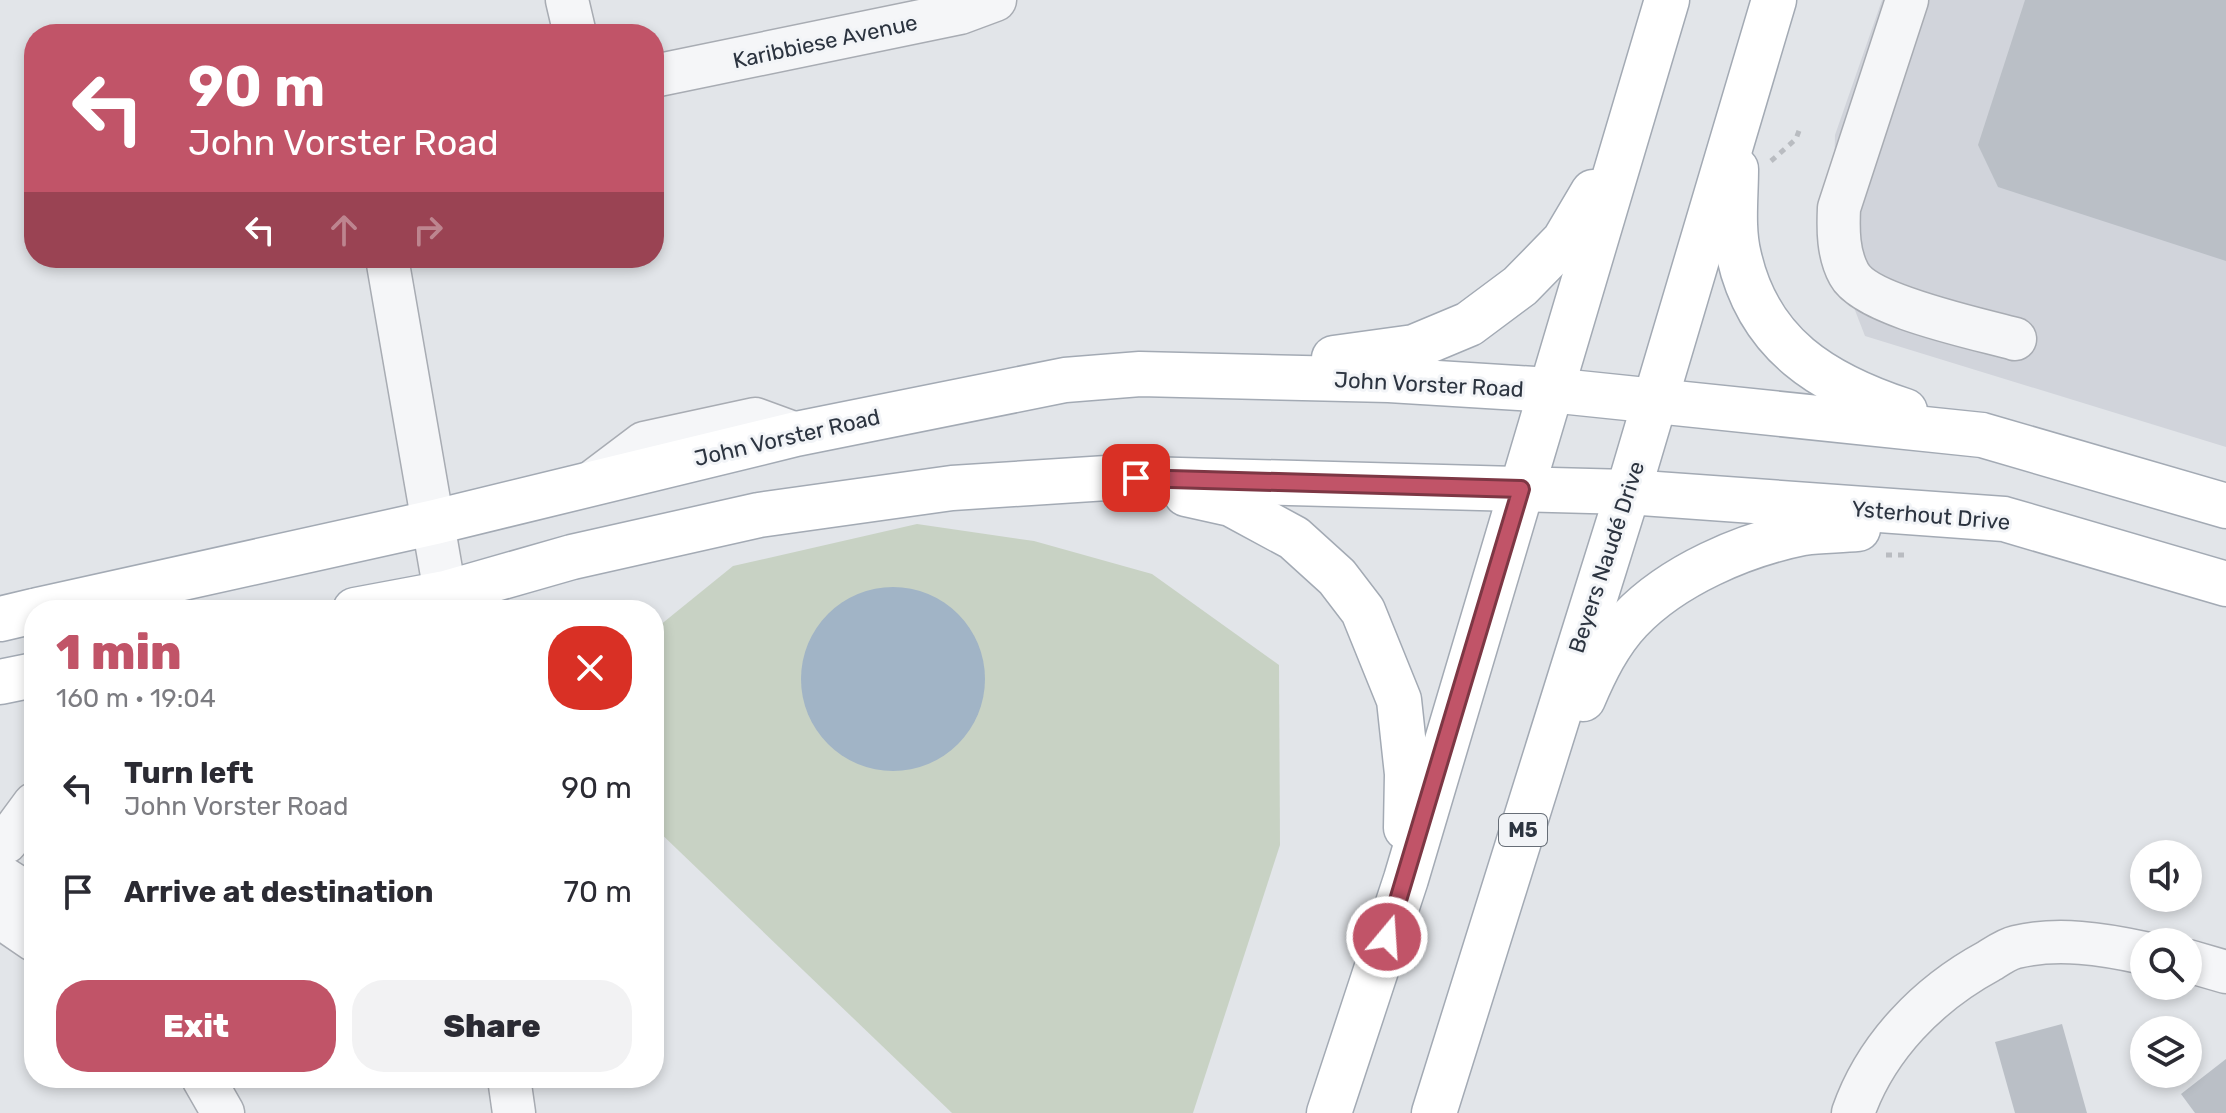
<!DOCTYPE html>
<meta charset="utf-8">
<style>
:root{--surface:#fff;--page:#f2f2f3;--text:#2b2b33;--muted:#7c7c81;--accent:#c15468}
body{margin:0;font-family:Rubik,sans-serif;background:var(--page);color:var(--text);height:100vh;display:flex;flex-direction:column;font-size:30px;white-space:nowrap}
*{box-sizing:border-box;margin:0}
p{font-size:26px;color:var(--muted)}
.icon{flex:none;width:44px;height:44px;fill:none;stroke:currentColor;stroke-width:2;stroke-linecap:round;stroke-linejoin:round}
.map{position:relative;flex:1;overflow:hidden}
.sheet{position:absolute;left:24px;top:600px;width:640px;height:488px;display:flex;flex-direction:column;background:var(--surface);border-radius:32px;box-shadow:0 4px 12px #0003}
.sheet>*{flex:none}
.banner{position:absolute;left:24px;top:24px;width:640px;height:244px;border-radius:32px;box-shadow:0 4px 12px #0003;background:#c15468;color:#fff;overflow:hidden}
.fabs{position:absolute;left:2130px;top:840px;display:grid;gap:16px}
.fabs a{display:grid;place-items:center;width:72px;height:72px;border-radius:50%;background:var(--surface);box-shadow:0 4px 12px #0003;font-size:40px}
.pin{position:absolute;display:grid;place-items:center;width:68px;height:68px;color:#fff;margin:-34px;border-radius:16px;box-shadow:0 4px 12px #0006}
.me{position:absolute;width:88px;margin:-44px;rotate:18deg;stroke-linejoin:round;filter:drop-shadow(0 0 6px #0008)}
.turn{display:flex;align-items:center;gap:28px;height:168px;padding:0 32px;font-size:36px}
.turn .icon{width:104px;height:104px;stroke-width:2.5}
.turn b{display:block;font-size:56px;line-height:68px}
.lanes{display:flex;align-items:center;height:76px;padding:0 32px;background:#0003;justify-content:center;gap:40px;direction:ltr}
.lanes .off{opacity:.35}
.round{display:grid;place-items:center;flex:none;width:84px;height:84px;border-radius:32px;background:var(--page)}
.summary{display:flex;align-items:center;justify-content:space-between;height:136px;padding:0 32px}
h1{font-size:48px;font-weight:800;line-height:60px;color:var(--accent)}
.button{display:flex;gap:16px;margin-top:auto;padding:16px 32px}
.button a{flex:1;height:92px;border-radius:32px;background:var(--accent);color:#fff;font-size:32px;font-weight:800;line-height:92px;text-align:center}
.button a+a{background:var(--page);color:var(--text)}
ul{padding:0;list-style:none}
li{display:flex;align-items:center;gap:24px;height:104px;padding:0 32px}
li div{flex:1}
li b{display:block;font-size:30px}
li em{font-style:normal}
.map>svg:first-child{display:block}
.built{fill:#d1d4db}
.green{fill:#c8d2c4}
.water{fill:#a1b4c6}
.building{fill:#babfc6}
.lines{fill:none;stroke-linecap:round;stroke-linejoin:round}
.minor-casing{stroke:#a8acb3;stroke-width:45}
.major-casing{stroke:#a3aab4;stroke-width:47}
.path{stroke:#b9bcc1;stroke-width:5;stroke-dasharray:6 6;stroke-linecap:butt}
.minor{stroke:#f5f6f8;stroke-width:42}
.major{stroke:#fff;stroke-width:44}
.route-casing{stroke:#7d3744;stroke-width:20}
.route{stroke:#c15468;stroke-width:14}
.labels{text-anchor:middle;stroke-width:6;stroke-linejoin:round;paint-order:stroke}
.shield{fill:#f2f4f7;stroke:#676e77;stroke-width:2}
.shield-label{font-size:20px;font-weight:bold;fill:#2c3440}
.street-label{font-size:22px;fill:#2c3440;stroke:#f2f4f7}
</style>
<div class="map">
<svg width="2226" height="1113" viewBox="0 0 2226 1113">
<rect width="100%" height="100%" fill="#e2e5e9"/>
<polygon class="built" points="1882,0 2226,0 2226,447 1865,336 1832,251 1835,135"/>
<polygon class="green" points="917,524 1034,541 1152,574 1279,665 1280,845 1193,1113 952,1113 654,827 654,630 733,566"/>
<circle class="water" cx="893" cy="679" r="92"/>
<g class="building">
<polygon points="2025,0 2226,0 2226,261 1998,187 1978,145"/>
<polygon points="2062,1024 2087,1113 2015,1113 1995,1042"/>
<polygon points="2226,1059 2226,1113 2195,1113 2181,1094"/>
</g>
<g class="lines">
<g class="minor-casing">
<g id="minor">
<polyline points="567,0 575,34"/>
<path d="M1907,0L1839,208C1838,230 1838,254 1849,274C1866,306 1980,329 2015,339"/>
<polyline points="654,76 960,13 995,0"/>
<polyline points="387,258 448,610"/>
<polyline points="591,483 644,443 755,419 796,434"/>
<polyline points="6,842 34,804"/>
<polyline points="0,876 34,898"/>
<polyline points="0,917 34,940"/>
<polyline points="2188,961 2226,972"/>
<polyline points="203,1078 223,1113"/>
<polyline points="509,1078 514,1113"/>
<path d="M1853,1113C1876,1047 1928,994 1989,961C1997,956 2007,949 2016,947C2058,937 2103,944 2144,953"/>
</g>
</g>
<g class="major-casing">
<g id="major">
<path d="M1736,169C1736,197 1732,228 1739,256C1759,345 1823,384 1905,411"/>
<polyline points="1334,358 1414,347 1469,324 1520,286 1564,241 1593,192"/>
<polyline points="1186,494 1231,504 1294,538 1337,577 1363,611 1399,700 1407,774 1406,828"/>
<polyline points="38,610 435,522 796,434 1065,380 1140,374 1389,380 1550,390 1982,435 2226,506"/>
<polyline points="355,610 446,593 572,557 759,515 952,488 1107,478 1628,492 2004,519 2226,584"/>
<polyline points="0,619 34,611"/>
<polyline points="0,682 34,675"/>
<path d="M1583,699C1595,671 1609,642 1630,620C1673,575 1743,545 1803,533C1821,530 1840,531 1858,529"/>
<polyline points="1329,1113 1406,879 1667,0"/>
<polyline points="1434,1113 1628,492 1774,0"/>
</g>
</g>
<g class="path">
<polyline points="1771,161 1796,139 1800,128"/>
<polyline points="1886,555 1905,555"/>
</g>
<use href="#minor" class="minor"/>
<use href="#major" class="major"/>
</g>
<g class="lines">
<g class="route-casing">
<polyline id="route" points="1136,478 1521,489 1387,937"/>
</g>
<use href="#route" class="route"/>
</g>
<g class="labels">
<rect class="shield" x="1499" y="814" width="48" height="32" rx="6"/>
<g class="shield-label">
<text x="1523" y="837">M5</text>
</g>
<g class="street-label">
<text transform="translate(825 41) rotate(-12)" y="8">Karibbiese Avenue</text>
<text transform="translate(1429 384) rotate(3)" y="8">John Vorster Road</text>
<text transform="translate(787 437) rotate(-13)" y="8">John Vorster Road</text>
<text transform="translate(1931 515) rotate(5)" y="8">Ysterhout Drive</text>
<text transform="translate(1606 557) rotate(-72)" y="8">Beyers Naudé Drive</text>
</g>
</g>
</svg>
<div class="fabs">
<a><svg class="icon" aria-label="sound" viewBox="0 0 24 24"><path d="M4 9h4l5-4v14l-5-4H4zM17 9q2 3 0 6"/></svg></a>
<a><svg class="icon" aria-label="search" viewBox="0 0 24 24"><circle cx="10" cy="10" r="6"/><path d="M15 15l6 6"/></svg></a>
<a><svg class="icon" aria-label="layers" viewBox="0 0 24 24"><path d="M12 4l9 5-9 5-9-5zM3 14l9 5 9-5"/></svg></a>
</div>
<div class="pin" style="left:1136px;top:478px;background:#d93025"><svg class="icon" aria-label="arrive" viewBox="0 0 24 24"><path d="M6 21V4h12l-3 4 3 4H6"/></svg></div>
<svg class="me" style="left:1387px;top:937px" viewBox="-20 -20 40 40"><circle r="17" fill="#c15468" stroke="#fff" stroke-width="3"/><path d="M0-11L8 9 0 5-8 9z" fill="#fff"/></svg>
<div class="banner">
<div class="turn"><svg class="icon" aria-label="left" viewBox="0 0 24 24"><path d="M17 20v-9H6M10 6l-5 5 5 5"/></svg><div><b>90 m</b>John Vorster Road</div></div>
<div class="lanes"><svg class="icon" aria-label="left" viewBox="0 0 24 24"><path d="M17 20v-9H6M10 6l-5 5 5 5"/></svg><svg class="icon off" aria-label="ahead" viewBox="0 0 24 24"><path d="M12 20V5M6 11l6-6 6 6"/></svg><svg class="icon off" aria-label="right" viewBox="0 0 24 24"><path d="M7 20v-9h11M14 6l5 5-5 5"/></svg></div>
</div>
<section class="sheet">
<div class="summary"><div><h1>1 min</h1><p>160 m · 19:04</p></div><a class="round" style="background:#d93025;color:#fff"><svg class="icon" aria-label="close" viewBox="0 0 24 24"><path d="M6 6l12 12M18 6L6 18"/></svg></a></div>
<ul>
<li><svg class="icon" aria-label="left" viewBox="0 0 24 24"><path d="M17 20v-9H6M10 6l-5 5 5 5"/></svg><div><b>Turn left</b><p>John Vorster Road</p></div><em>90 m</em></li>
<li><svg class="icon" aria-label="arrive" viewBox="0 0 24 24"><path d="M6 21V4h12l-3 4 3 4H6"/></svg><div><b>Arrive at destination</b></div><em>70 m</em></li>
</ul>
<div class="button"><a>Exit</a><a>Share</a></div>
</section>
</div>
